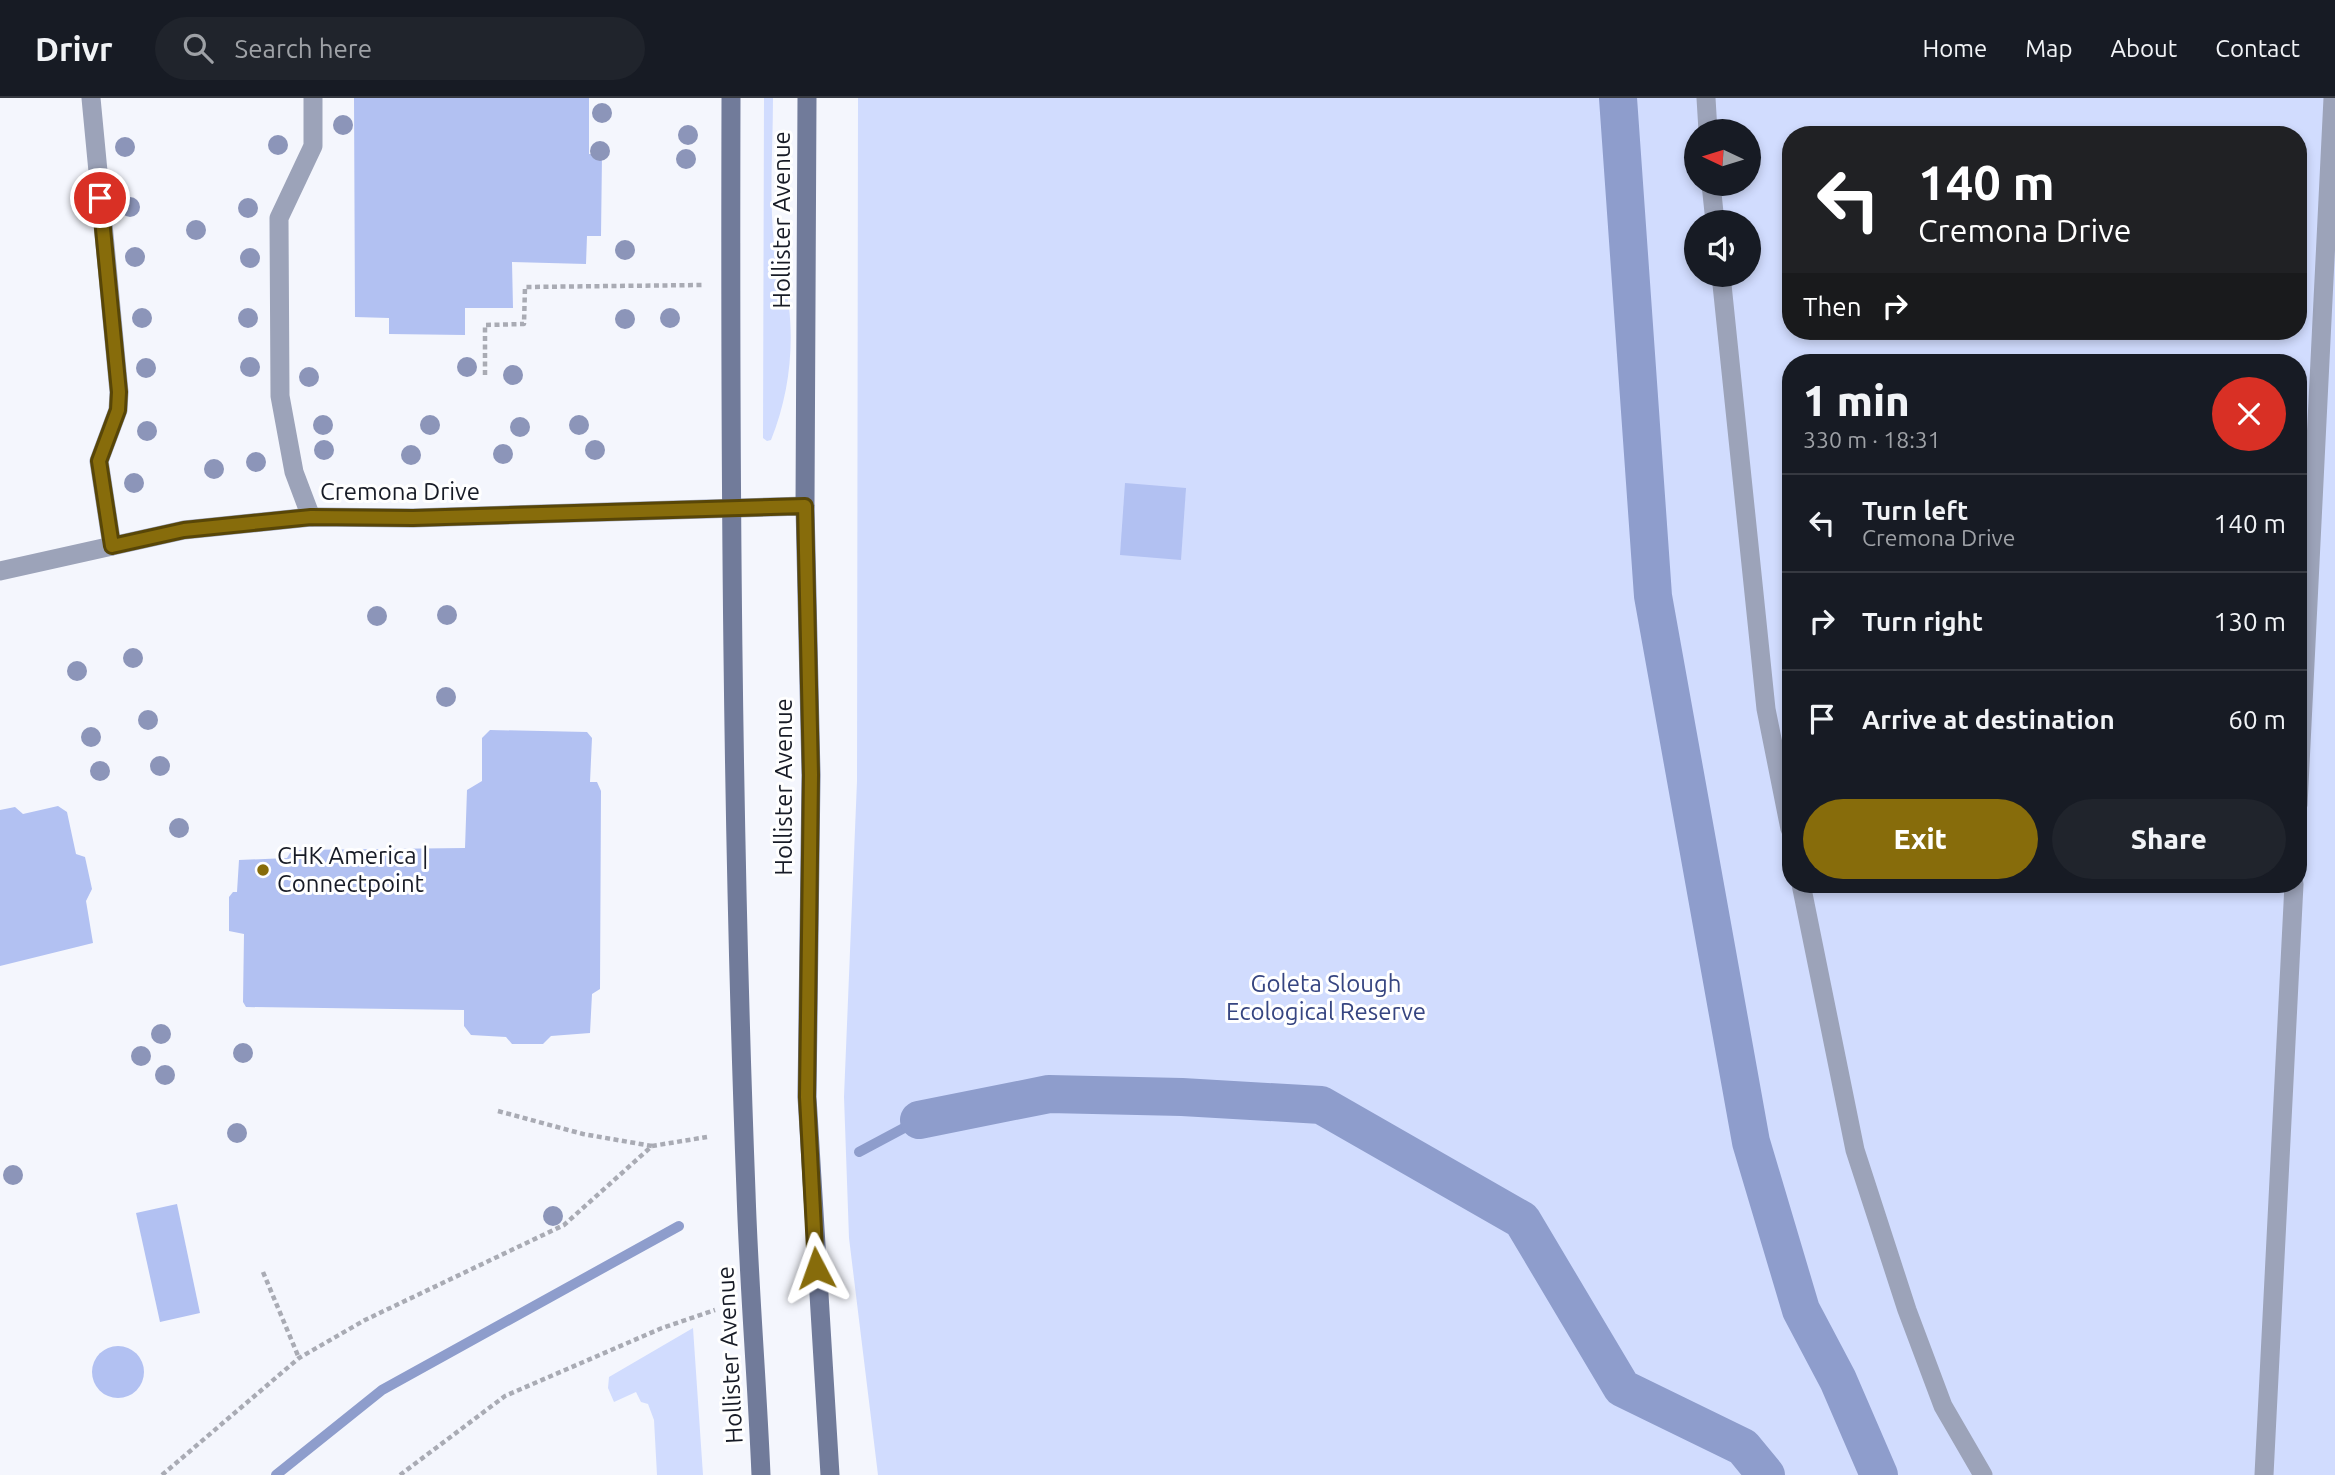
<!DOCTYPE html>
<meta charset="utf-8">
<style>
:root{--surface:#171b24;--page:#20242c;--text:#f1f3f6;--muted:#9ea1a6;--line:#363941;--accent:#876c0b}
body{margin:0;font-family:Ubuntu,sans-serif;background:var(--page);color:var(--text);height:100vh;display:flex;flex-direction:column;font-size:26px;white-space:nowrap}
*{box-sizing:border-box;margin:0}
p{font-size:23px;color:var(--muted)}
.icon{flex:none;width:38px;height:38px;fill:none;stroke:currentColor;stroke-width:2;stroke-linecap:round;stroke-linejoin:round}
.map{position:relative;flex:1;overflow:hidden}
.drawer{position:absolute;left:1782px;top:256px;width:525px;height:539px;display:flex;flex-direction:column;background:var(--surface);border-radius:28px;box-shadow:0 4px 10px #0003}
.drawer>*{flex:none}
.banner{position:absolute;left:1782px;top:28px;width:525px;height:214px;border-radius:28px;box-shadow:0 4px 10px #0003;background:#202124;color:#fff;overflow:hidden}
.needle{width:46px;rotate:274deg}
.tools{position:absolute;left:1684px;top:21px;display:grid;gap:14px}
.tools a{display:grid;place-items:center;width:77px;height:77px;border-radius:50%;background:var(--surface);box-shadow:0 4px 10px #0003;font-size:35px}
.pin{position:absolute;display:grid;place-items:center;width:60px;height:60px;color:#fff;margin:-30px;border:4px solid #fff;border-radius:50%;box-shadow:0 2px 7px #0007}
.me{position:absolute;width:77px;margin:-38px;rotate:356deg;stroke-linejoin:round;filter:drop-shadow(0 0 5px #0008)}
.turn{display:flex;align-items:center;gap:24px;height:147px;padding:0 21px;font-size:32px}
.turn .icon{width:91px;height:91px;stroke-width:2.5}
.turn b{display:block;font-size:49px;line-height:60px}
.then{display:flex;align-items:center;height:66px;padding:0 21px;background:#0003;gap:14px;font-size:26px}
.round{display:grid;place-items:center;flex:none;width:74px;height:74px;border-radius:37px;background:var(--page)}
.summary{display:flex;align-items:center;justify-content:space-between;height:119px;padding:0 21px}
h1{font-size:42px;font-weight:800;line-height:52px}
.primary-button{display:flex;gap:14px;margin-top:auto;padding:14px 21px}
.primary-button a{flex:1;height:80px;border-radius:42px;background:var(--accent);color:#fff;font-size:28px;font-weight:800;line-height:80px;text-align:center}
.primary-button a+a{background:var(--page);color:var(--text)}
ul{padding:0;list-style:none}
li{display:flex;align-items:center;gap:21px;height:98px;padding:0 21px;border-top:2px solid var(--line)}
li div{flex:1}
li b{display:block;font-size:26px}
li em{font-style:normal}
header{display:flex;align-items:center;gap:42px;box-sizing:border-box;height:98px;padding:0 35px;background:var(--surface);border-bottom:2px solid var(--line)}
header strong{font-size:33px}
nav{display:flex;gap:38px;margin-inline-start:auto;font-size:24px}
.search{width:490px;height:63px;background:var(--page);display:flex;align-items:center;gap:18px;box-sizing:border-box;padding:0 24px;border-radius:38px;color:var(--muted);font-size:26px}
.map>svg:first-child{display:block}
.green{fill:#d1dcfe;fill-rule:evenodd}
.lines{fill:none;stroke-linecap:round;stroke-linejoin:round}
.stream{stroke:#8e9dcc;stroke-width:10}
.canal{stroke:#8e9dcc;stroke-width:38}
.building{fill:#b2c1f2}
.path{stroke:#a9abb4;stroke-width:4.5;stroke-dasharray:5 3.5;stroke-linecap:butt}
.service{stroke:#9ca3b9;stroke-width:19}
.minor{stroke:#9ca3b9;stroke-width:19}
.secondary{stroke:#717b9a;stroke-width:19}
.tree{fill:#8c95b9}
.route-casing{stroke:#584607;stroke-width:18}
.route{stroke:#876c0b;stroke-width:12}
.poi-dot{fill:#876c0b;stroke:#fff;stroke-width:2.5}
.labels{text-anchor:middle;stroke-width:6;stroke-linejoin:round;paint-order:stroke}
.street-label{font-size:24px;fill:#171b26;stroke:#fff}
.poi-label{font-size:24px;fill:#171b26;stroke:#fff;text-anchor:start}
.park-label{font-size:24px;fill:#364581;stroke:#fff}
</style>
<header>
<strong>Drivr</strong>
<div class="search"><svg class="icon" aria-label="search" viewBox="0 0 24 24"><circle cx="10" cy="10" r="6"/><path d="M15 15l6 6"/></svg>Search here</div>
<nav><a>Home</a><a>Map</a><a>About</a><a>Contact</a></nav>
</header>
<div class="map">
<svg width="2335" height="1377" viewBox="0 0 2335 1377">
<rect width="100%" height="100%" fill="#f4f6fd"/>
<g class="green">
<path d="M764,0H773C773,48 769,98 774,146C776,168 786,188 789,209C794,254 788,300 771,342L767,343L763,340Z"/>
<path d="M858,0H2335V1377H878L849,1140L844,999L857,683ZM1696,33H1748V86H1696ZM1790,37H2298V233H1790ZM1696,124H1748V177H1696ZM1790,264H2298V786H1790Z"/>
<polygon points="693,1230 703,1377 657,1377 654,1322 648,1306 641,1304 636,1294 614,1304 608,1290 609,1279"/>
</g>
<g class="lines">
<g class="stream">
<polyline points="859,1054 919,1022"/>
<polyline points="276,1377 382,1292 679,1128"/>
</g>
<g class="canal">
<polyline points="1618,0 1653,498 1751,1044 1801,1212 1838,1282 1879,1377"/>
<polyline points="919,1022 1049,996 1182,999 1321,1007 1522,1122 1622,1290 1743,1349 1766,1377"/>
</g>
</g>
<g class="building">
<polygon points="354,0 589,0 589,56 602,57 601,138 587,138 586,166 512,164 513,210 465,210 465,237 389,236 389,220 355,219"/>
<polygon points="1125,385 1186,390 1181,462 1120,457"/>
<polygon points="490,632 587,634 592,640 590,684 597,684 601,693 600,891 592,896 590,935 551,938 543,946 512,946 506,939 471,937 464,928 464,912 246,909 243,904 244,836 229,833 229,799 233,794 237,794 239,762 287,760 292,752 465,750 467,692 482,683 482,640"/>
<polygon points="58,708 67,714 76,756 85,759 92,791 86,803 93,845 0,868 0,712 15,709 23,716"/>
<polygon points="177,1106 200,1215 160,1224 136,1115"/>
<circle cx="118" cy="1274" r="26"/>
</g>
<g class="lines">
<g class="path">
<polyline points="485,277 485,227 524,226 525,189 702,187"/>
<polyline points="498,1013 583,1036 652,1048"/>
<polyline points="263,1174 299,1260"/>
<polyline points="162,1377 299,1260 365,1222 564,1127 652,1048 707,1039"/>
<polyline points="400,1377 505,1298 662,1230 715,1212"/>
</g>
<g class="service">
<polyline points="91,0 119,294 118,312 99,363 112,448"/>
<polyline points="1706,0 1708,33"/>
<polyline points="1711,86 1715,124"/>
<polyline points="1721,177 1766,611 1790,731"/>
<polyline points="311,419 294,374 280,298 279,120 313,48 313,0"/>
<polyline points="2298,707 2333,0"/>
<polyline points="1801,786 1855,1052 1907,1212 1943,1308 1983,1377"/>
<polyline points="2264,1377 2294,786"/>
</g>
<polyline class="minor" points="0,473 184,432 311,419 413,420 805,408"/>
<g class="secondary">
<path d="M731,0C730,365 732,729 746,1094C749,1188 757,1282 761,1377"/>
<polyline points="807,0 805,408 811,677 807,999 830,1377"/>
</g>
</g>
<g class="tree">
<circle cx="602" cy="15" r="10"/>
<circle cx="343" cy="27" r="10"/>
<circle cx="688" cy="37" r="10"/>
<circle cx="278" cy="47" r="10"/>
<circle cx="125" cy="49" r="10"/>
<circle cx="600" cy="53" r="10"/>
<circle cx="686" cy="61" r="10"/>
<circle cx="130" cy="109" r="10"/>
<circle cx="248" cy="110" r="10"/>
<circle cx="196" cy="132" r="10"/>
<circle cx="625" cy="152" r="10"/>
<circle cx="135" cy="159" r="10"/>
<circle cx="250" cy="160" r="10"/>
<circle cx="142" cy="220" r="10"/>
<circle cx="248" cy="220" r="10"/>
<circle cx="670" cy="220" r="10"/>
<circle cx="625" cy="221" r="10"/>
<circle cx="250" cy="269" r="10"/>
<circle cx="467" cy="269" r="10"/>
<circle cx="146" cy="270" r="10"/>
<circle cx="513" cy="277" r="10"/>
<circle cx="309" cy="279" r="10"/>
<circle cx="323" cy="327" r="10"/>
<circle cx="430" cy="327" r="10"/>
<circle cx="579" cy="327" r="10"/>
<circle cx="520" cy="329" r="10"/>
<circle cx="147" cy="333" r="10"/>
<circle cx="324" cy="352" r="10"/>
<circle cx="595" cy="352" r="10"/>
<circle cx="503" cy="356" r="10"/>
<circle cx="411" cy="357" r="10"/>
<circle cx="256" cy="364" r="10"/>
<circle cx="214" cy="371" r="10"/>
<circle cx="134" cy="385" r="10"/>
<circle cx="447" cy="517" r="10"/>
<circle cx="377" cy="518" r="10"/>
<circle cx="133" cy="560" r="10"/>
<circle cx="77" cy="573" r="10"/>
<circle cx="446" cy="599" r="10"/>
<circle cx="148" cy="622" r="10"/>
<circle cx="91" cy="639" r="10"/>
<circle cx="160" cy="668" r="10"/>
<circle cx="100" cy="673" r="10"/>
<circle cx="179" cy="730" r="10"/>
<circle cx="161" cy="936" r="10"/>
<circle cx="243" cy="955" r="10"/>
<circle cx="141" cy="958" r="10"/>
<circle cx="165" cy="977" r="10"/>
<circle cx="237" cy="1035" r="10"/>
<circle cx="13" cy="1077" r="10"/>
<circle cx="553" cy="1118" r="10"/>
</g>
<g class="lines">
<g class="route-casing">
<polyline id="route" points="100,100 119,294 118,312 99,363 112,448 184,432 311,419 413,420 805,408 811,677 807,999 816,1170"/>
</g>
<use href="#route" class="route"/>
</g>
<circle class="poi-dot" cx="263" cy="772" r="7"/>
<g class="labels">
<g class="street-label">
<text transform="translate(782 122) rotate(-90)" y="8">Hollister Avenue</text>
<text x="400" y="402">Cremona Drive</text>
<text transform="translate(784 689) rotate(-90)" y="8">Hollister Avenue</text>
<text transform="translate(730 1257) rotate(-93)" y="8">Hollister Avenue</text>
</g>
<g class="poi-label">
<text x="277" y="766">CHK America |<tspan x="277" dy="28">Connectpoint</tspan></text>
</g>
<g class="park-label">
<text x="1326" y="894">Goleta Slough<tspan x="1326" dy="28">Ecological Reserve</tspan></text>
</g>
</g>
</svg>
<div class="tools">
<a><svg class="needle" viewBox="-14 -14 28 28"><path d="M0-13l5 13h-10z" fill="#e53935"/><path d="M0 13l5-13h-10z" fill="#9ea1a6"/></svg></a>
<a><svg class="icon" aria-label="sound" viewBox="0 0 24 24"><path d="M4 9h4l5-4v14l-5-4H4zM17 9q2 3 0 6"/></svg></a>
</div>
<div class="pin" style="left:100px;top:100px;background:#d93025"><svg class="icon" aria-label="arrive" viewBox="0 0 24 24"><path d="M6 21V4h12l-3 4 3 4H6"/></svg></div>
<svg class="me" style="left:816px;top:1170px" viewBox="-20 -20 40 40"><path d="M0-17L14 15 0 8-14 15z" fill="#876c0b" stroke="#fff" stroke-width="4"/></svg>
<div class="banner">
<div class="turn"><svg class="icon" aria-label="left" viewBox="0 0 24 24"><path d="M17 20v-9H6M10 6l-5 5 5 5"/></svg><div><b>140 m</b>Cremona Drive</div></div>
<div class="then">Then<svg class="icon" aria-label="right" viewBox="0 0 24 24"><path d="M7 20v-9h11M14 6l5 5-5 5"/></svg></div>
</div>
<section class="drawer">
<div class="summary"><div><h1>1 min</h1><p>330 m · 18:31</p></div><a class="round" style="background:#d93025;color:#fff"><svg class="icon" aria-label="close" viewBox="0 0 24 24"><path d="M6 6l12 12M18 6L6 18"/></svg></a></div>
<ul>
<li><svg class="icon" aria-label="left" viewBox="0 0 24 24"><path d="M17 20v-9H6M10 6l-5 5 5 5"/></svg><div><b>Turn left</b><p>Cremona Drive</p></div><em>140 m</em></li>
<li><svg class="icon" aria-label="right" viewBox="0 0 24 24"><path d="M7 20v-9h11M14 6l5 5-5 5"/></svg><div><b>Turn right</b></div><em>130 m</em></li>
<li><svg class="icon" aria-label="arrive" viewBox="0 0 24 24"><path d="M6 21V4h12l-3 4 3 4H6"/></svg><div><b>Arrive at destination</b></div><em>60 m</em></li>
</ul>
<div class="primary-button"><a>Exit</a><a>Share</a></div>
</section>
</div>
